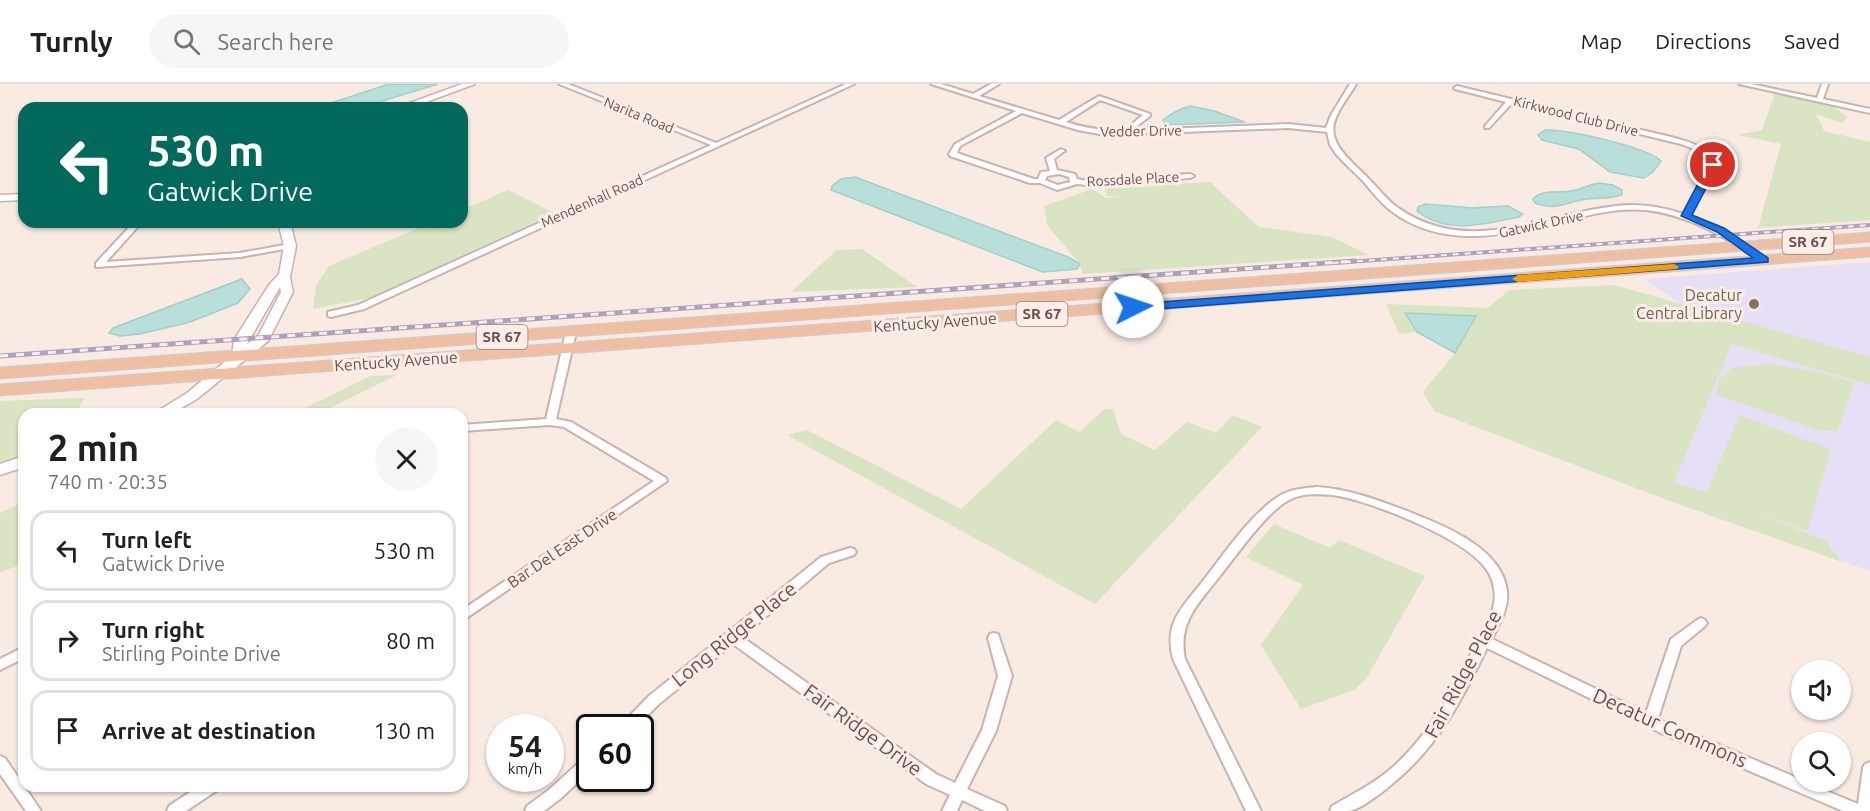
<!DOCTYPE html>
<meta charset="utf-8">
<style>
:root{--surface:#fff;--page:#f6f6f6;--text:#202124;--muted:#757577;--line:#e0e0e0}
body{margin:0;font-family:Ubuntu,sans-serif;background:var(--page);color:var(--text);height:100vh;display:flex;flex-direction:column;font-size:22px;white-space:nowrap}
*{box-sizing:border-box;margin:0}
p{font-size:20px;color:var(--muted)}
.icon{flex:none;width:33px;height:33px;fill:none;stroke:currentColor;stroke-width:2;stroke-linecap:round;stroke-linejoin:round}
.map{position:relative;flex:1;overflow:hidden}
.details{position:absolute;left:18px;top:324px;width:450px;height:384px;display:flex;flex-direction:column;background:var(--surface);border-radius:18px;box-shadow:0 2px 4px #0004}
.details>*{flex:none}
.banner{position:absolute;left:18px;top:18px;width:450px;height:126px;border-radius:18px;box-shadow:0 2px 4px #0004;background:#00695c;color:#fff;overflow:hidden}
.fabs{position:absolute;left:1791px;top:576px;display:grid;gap:12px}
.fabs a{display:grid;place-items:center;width:60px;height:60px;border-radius:50%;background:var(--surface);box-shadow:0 2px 4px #0004;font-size:30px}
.speed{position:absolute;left:486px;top:630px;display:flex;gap:12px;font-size:30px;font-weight:700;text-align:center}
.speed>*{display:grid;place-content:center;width:78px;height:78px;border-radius:50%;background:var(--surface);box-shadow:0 2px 4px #0004;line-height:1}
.speed small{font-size:15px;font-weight:400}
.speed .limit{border:3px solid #111;border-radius:9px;background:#fff;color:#111}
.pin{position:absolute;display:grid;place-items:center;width:51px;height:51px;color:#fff;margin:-26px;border:3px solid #fff;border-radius:50%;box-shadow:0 2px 6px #0007}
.me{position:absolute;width:66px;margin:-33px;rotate:86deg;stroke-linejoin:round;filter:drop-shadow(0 0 4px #0008)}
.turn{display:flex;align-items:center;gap:21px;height:126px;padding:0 30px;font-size:27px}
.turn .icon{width:78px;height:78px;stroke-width:2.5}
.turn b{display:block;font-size:42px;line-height:51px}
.round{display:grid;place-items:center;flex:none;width:63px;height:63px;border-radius:32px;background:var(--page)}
.overview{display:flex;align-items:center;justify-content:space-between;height:102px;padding:0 30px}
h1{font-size:36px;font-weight:700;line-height:45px}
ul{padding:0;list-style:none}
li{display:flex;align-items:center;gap:18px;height:81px;margin:0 12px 9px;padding:0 18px;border:3px solid var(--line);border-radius:18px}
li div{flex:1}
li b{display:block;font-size:22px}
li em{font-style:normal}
header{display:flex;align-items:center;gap:36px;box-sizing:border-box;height:84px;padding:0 30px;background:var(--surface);border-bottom:2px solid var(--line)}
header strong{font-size:28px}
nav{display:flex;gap:33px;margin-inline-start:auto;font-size:21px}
.search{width:420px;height:54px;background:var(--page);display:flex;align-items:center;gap:15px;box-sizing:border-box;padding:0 21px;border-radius:33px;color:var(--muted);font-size:22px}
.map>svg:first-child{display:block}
.education{fill:#e7dff5}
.green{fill:#d9e4c2}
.water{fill:#b9dfdb;stroke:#a1d0ca;stroke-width:1.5}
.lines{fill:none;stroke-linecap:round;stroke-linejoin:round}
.street-casing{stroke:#cab2ad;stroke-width:4}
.secondary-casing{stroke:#cdb0ab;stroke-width:3}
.primary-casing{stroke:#d3cac9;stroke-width:3}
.street{fill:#fff;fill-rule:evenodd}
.secondary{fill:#fff;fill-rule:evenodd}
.primary{fill:#f0bea1;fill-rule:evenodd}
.rail-far1-casing{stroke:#aaa3c0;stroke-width:4}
.rail-casing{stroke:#aaa3c0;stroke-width:5}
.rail-far1{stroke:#fceee7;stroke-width:2;stroke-dasharray:6;stroke-linecap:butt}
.rail{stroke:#fceee7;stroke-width:3;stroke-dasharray:8;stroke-linecap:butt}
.route{fill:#1a73e8;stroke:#114b97;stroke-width:1.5}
.slow{fill:#f59e0b}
.education-dot{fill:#8d6e63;stroke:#fceee7;stroke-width:2}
.labels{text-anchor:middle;stroke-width:6;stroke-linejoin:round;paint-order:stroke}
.far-street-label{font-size:14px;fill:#6d4e4c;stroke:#fceee7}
.shield{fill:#fceee7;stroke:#987e7a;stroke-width:1.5}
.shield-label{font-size:15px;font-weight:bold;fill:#6d4e4c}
.education-label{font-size:16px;fill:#785e54;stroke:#fceee7;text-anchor:end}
.street-label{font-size:16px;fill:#6d4e4c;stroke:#fceee7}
.near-street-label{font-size:20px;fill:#6d4e4c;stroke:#fceee7}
</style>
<header>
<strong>Turnly</strong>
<div class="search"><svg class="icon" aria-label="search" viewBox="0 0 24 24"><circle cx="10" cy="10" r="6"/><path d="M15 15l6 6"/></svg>Search here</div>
<nav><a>Map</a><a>Directions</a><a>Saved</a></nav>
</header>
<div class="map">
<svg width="1870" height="727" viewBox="0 0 1870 727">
<rect width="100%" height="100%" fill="#f9eae2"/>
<polygon class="education" points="1870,178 1870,487 1667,416 1732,260 1715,243 1644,195"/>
<g class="green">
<polygon points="1775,9 1831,21 1848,33 1842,39 1816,30 1824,47 1870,58 1870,136 1758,144 1781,60 1738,51 1762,46"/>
<path d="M1210,98L1259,143L1332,153L1369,171L1083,190L1080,180L1047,141L1044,122L1092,105L1106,114L1120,113L1106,112L1105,104C1140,105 1175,99 1210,98Z"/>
<polygon points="508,106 554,129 369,214 313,225 316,202 329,182 433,138 462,138 462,126"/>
<polygon points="862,165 917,203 791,208 837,166"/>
<polygon points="1614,201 1870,273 1870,301 1732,260 1674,399 1707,408 1739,331 1831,365 1807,447 1750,426 1826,457 1842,478 1667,416 1434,327 1423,308 1455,269 1476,232 1406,230 1417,248 1399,250 1386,220 1488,224 1509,206"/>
<polygon points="1770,280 1819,288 1854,298 1838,347 1822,347 1717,311 1718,297 1732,284"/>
<polygon points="397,291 318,330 292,330 371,292"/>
<polygon points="85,314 75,330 24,330 24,373 0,383 0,317"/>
<polygon points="1105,325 1113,325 1121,350 1155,366 1187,338 1216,349 1233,331 1262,343 1095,520 787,351 807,346 961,425 1056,336 1079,348"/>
<polygon points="24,418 24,480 0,488 0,429"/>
<polygon points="1274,440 1330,464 1339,456 1425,492 1366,595 1354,606 1301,625 1261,561 1303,501 1246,473"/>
</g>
<g class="water">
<polygon points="389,0 438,0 359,24 316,24"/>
<path d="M1191,22L1214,27L1245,38L1165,41L1163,36C1172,29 1180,24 1191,22Z"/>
<path d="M1545,46C1569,46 1645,62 1661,77L1653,88L1644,94L1610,88L1579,65L1542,56L1538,51Z"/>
<polygon points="855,93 1068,173 1080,180 1077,185 1043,188 1035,185 831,106 832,102 841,95"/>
<path d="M1599,99L1613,101L1622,106V111C1610,115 1599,114 1587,115C1565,118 1558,127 1535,119L1533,115C1542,105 1559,109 1571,107C1581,106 1589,100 1599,99Z"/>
<path d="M1425,120L1473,124L1508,122L1523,130L1519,133C1485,140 1447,151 1417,127L1418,123Z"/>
<polygon points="242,195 250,205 238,219 190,238 140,250 120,252 109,249 113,244"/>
<polygon points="1405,229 1476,232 1455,269 1417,248"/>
</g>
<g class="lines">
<g class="street-casing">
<g id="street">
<polygon points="559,0 568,0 716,59 846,0 854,0 364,225 331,233 328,232 328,228 358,221 711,61"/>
<path d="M931,0H941L973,10L991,0H999L979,12L1059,36L1099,12L1150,30V32L1137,42L1136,46L1288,40L1326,44L1331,31L1350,0H1356C1350,11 1342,20 1337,31C1324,57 1349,75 1366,92C1377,103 1386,115 1398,124C1473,176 1550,125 1629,121C1648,121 1666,124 1683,130L1709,82C1704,69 1693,64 1681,60L1512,19L1489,44H1485V42L1506,18L1455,5L1454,4L1457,2L1671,53C1690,58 1709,63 1717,82L1690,132L1725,147L1768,176L1767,178H1761C1726,153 1689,131 1646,126C1616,123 1585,132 1556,139C1501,153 1438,164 1390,126C1379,117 1371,106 1362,96C1353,87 1344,79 1336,70L1330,61L1327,48L1288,44L1105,51L1078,46L1022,29L960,62L957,69L1034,95H1038L1041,88L1050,87L1046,74L1061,65L1065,67L1063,68L1054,75L1057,86L1075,90L1077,95L1087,97L1190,90L1194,92L1190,94L1087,101L1077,100L1057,106L1040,99H1030L950,72L949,70L955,60L1016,27ZM1100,16L1143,31L1132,40L1129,46C1106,47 1087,45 1066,38ZM1059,90L1069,93L1070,98L1058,101L1045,96L1047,92Z"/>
<polygon points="1739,0 1751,0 1817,14 1822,0 1828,0 1823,15 1870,25 1870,29"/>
<polygon points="134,138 142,138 106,178 240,169 290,160 294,162 290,164 240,173 96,183 96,179"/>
<polygon points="571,245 576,248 556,335 571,338 666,394 667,397 462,537 462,526 654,397 564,343 550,341 462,347 462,341 546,335 566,248"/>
<path d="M1317,403C1349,405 1377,416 1407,427C1442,441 1502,463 1507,507C1509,524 1499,540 1492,555L1646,629L1671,555L1697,536L1701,534L1705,536L1707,539L1705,542L1681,562L1658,635L1802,696V698H1805L1858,720L1863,684L1865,680L1870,678V727H1843L1663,650L1487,564C1457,625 1436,667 1381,709C1372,715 1359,726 1348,727C1342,727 1336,727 1330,727L1332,722C1353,710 1375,699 1393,683C1432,648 1455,602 1478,556C1486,540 1498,523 1494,505C1493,495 1489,488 1483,481C1460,453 1367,415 1332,411C1319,410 1303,409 1291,415C1268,426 1240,467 1223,488C1202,516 1177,536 1185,575L1261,727H1246L1173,575C1170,563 1169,550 1174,538C1180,523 1193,510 1203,497C1224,470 1253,427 1281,411C1292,405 1305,404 1317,403Z"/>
<polygon points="850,464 854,465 856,468 854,471 829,479 742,553 936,690 955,699 982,646 998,592 988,554 990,550 994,549 998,550 1012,592 996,647 967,705 1005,722 1007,727 985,727 962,716 957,727 942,727 950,711 926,700 733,560 659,620 635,644 618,644 649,612 821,473"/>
<polygon points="24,563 24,574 0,586 0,575"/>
<polygon points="590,671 590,687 560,715 544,727 525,727 527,722 550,705 585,673"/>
<polygon points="0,672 5,674 41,727 26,727 0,690"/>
<polygon points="199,702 218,702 216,707 186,727 167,727 169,722"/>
</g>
</g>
<g class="secondary-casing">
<g id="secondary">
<polygon points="462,0 475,0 410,24 396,24"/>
<polygon points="24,110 24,116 0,117 0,111"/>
<path d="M278,138H290L296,162L290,193L293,208L268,257L197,315L171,330H153L187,309L232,272L234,256L269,201L279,190L284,162ZM280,203L281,208L258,252L247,260Z"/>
<polygon points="24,372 24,383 0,391 0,380"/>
</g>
</g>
<g class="primary-casing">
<g id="primary">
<polygon points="1870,149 1870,157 0,294 0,284"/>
<polygon points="1870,164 1870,172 0,311 0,301"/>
</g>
</g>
<use href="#street" class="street"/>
<use href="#secondary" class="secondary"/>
<use href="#primary" class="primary"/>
<g class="rail-far1-casing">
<polyline id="rail-far1" points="1333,179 1870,141"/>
</g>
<g class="rail-casing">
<polyline id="rail" points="0,272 1355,177"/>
</g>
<use href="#rail-far1" class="rail-far1"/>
<use href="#rail" class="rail"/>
</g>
<polygon class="route" points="1713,78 1718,81 1692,131 1724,144 1768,174 1768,178 1133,227 1127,223 1133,220 1753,174 1717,148 1681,132 1708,81"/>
<polygon class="slow" points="1674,180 1679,183 1677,185 1518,198 1512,195 1518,191"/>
<circle class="education-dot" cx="1754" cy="220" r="6"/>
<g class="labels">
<g class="far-street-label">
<text transform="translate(639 31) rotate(22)" y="5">Narita Road</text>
<text transform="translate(1576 32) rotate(14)" y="5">Kirkwood Club Drive</text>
<text transform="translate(1141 47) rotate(-1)" y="5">Vedder Drive</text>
<text transform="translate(1133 95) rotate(-3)" y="5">Rossdale Place</text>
<text transform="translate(592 117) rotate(-24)" y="5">Mendenhall Road</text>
<text transform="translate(1541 140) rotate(-12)" y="5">Gatwick Drive</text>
</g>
<g class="shield">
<rect x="1782.5" y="146" width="51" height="24" rx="4.5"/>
<rect x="1016.5" y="218" width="51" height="24" rx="4.5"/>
<rect x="476.5" y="241" width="51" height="24" rx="4.5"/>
</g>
<g class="shield-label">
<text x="1808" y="163">SR 67</text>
<text x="1042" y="235">SR 67</text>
<text x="502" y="258">SR 67</text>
</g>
<g class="education-label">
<text x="1742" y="217">Decatur<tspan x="1742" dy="18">Central Library</tspan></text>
</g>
<g class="street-label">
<text transform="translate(935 238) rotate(-4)" y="6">Kentucky Avenue</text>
<text transform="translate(396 277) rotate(-4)" y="6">Kentucky Avenue</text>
<text transform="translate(562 464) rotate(-34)" y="6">Bar Del East Drive</text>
</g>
<g class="near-street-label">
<text transform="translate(734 550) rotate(-39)" y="7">Long Ridge Place</text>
<text transform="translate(1463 590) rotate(-62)" y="7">Fair Ridge Place</text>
<text transform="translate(1670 644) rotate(24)" y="7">Decatur Commons</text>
<text transform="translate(863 646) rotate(36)" y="7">Fair Ridge Drive</text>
</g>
</g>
</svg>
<div class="fabs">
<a><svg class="icon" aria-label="sound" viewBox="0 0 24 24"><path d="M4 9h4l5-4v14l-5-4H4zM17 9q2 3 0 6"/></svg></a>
<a><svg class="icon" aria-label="search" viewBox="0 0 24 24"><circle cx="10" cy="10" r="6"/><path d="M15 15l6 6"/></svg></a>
</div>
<div class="speed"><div>54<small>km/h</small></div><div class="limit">60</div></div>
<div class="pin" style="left:1713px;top:81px;background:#d93025"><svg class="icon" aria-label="arrive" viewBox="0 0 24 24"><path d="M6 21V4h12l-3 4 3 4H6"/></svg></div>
<svg class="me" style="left:1133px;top:223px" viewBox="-20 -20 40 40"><circle r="19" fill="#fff"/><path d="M0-13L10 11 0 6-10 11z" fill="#1a73e8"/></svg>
<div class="banner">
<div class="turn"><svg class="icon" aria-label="left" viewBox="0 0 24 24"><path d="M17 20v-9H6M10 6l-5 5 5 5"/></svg><div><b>530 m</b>Gatwick Drive</div></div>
</div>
<section class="details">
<div class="overview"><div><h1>2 min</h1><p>740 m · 20:35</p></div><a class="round"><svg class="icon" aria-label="close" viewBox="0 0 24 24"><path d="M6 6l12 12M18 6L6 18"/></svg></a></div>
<ul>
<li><svg class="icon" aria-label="left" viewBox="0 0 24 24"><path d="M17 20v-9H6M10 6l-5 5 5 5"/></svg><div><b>Turn left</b><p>Gatwick Drive</p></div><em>530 m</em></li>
<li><svg class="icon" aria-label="right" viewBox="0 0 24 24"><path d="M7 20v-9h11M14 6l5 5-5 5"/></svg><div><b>Turn right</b><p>Stirling Pointe Drive</p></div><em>80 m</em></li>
<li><svg class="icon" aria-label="arrive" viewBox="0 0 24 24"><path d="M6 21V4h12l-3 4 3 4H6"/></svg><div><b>Arrive at destination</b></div><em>130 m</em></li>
</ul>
</section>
</div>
